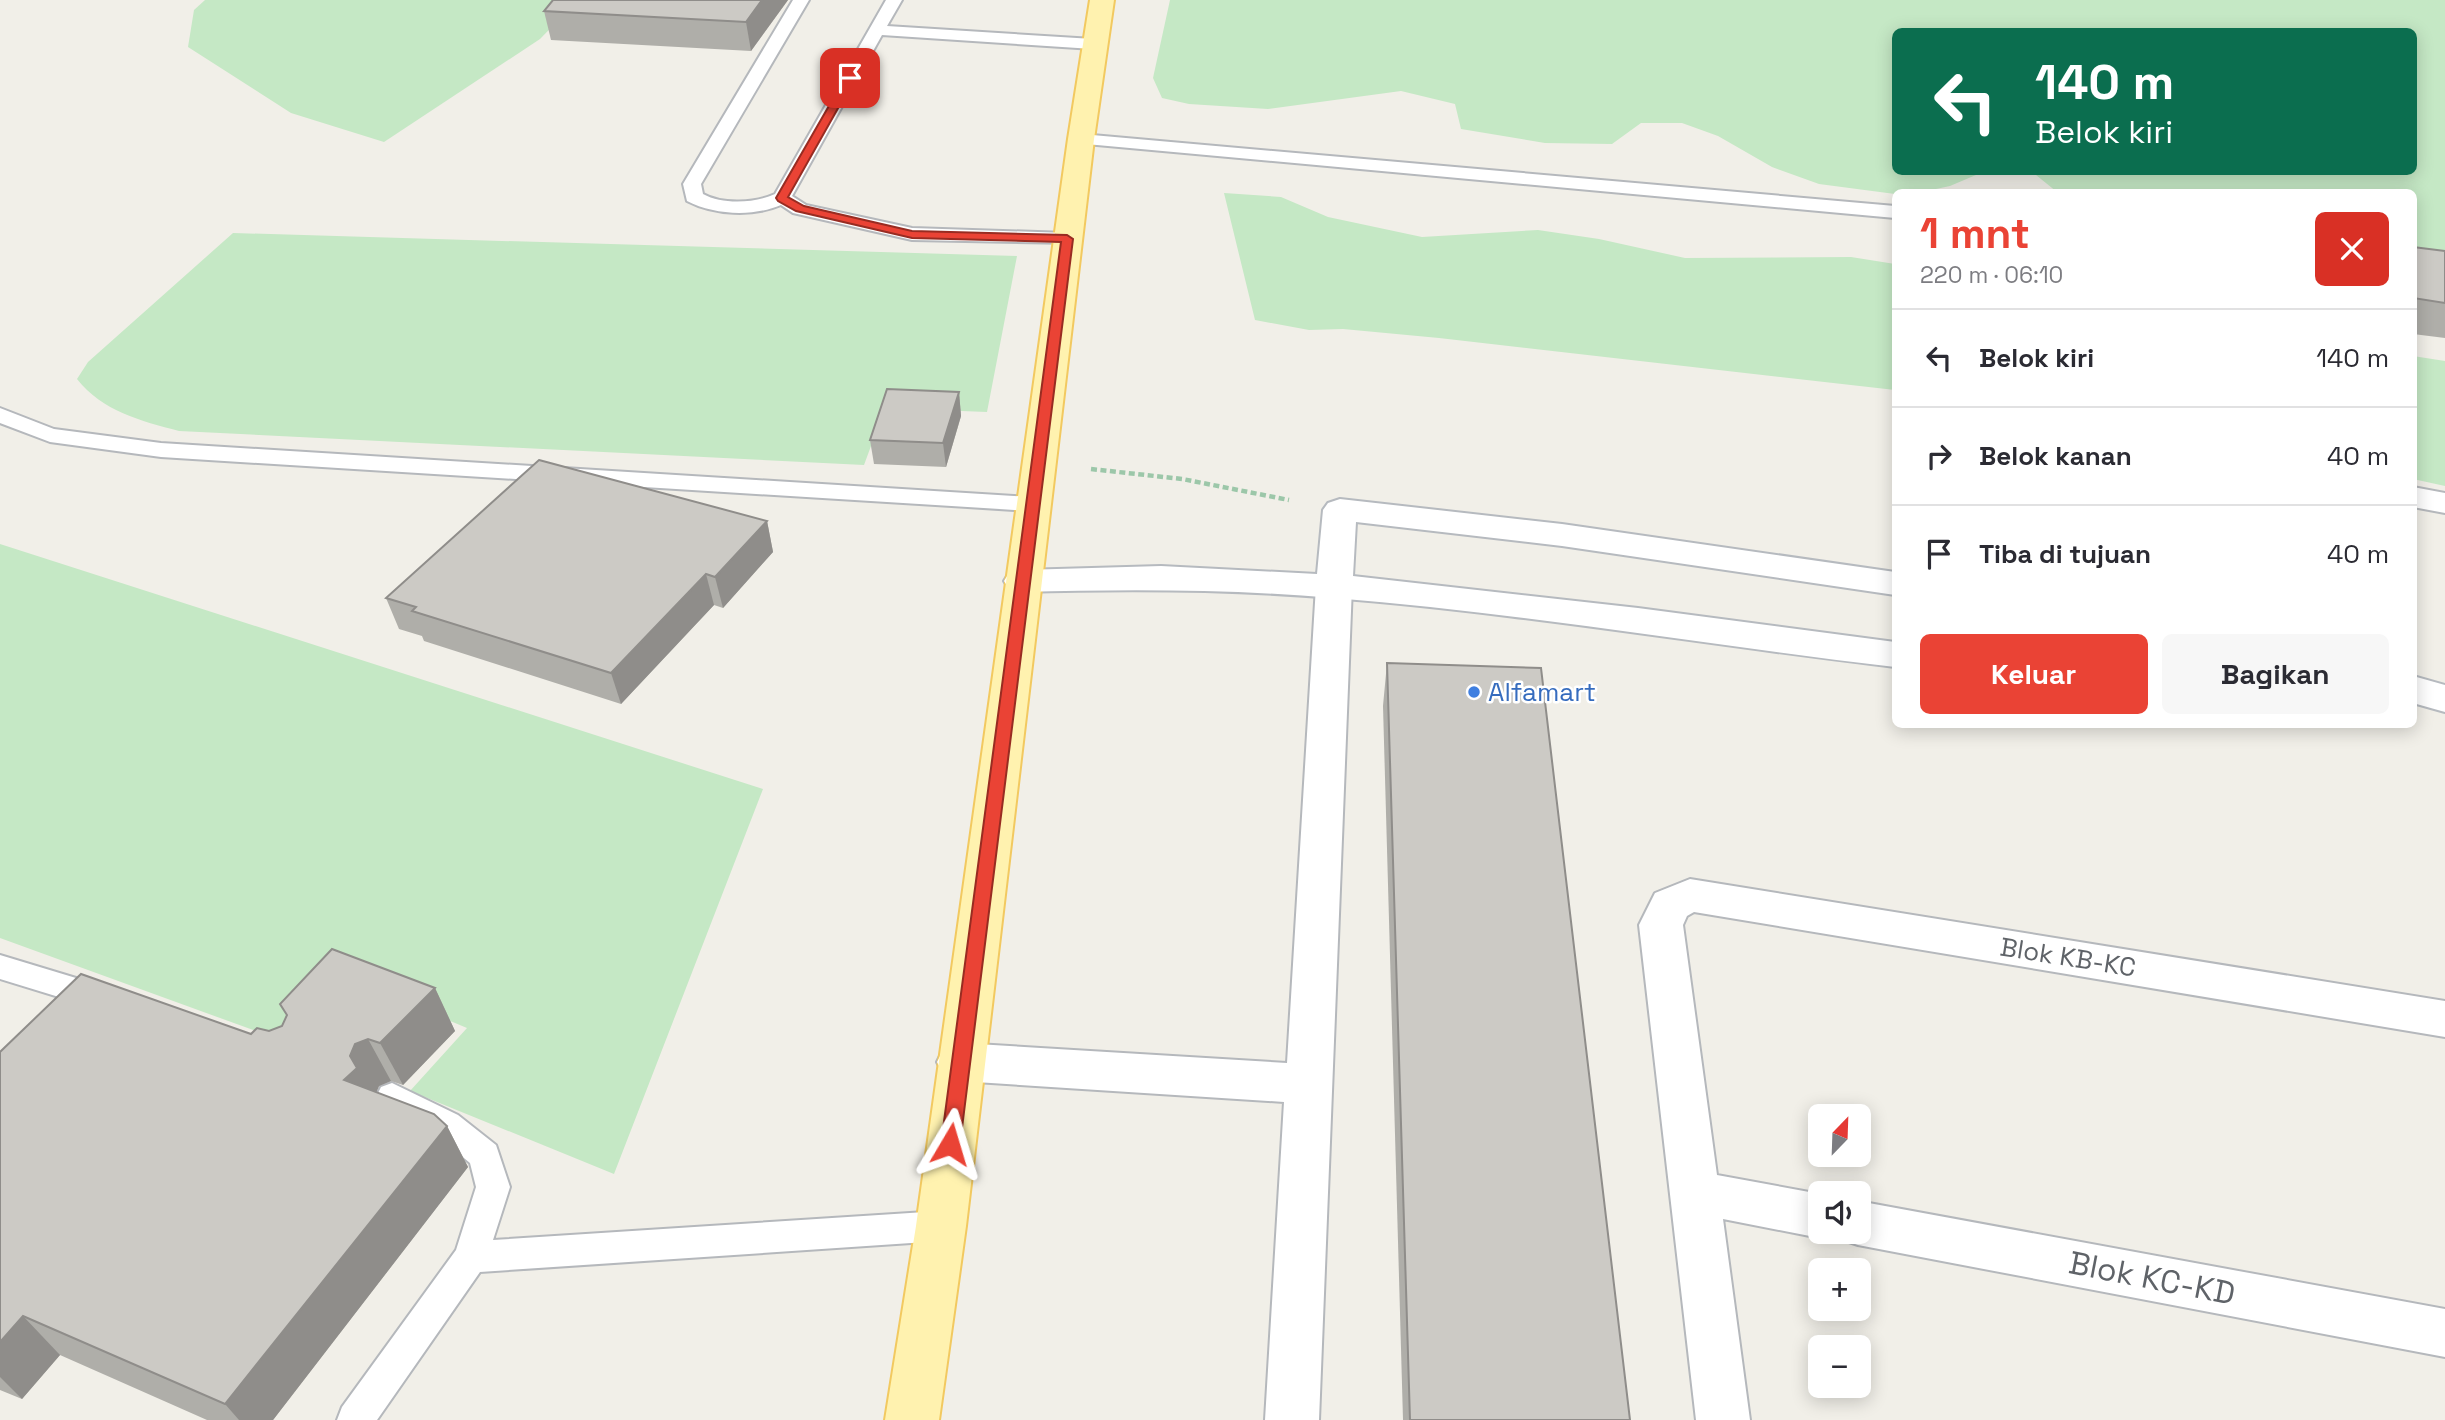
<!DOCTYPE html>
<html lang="id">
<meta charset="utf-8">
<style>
:root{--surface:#fff;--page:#f7f7f7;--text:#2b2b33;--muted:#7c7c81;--line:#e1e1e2;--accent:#ea4335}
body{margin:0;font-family:"Space Grotesk",sans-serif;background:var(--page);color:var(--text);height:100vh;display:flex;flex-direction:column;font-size:26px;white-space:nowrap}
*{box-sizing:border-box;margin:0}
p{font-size:23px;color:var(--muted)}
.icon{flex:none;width:38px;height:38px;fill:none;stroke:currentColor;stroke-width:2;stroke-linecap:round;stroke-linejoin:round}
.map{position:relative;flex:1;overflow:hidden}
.drawer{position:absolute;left:1892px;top:189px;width:525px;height:539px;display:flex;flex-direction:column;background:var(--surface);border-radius:10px;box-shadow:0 4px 18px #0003}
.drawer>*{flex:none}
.top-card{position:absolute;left:1892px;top:28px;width:525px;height:147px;border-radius:10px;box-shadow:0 4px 18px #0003;background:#0b6e4f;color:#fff;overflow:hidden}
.needle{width:46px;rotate:23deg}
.tools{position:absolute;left:1808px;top:1104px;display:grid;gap:14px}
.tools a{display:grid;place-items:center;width:63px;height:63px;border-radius:10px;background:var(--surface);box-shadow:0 4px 18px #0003;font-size:35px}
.pin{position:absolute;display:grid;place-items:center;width:60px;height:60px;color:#fff;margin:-30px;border-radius:14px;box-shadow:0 4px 10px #0006}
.me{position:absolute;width:77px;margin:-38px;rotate:7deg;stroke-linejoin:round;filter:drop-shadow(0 0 5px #0008)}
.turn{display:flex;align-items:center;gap:24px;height:147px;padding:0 28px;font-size:32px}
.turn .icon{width:91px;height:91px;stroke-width:2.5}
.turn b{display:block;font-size:49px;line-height:60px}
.round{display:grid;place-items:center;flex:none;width:74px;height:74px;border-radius:10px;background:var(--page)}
.headline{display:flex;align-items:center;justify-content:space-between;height:119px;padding:0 28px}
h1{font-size:42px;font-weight:800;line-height:52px;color:var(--accent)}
.button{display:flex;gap:14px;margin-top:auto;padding:14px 28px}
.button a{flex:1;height:80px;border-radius:10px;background:var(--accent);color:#fff;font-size:28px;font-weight:800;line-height:80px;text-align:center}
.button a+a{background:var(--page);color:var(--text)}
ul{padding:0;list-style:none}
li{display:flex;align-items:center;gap:21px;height:98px;padding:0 28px;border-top:2px solid var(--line)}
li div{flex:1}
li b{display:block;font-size:26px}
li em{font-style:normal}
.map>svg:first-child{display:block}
.green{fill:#c5e8c5}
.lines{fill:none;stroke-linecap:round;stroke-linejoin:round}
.lane-casing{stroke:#b5b8bc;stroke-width:4}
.street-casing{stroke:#b5b8bc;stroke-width:4}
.secondary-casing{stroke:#b6babf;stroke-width:4}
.primary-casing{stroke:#f2c960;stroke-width:4}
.path{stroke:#9cc7a9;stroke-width:4.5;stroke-dasharray:6 3.5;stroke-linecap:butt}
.lane{fill:#fff;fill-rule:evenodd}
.street{fill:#fff;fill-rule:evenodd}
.secondary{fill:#fff;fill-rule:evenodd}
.primary{fill:#fff2af;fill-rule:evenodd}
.wall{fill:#afaea9}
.shaded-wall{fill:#8f8d8a}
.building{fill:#cccac5;stroke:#8f8d8a;stroke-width:2}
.route{fill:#ea4335;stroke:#982c22;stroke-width:2}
.shop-dot{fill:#3f7fe0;stroke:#fff;stroke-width:2.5}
.labels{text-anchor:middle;stroke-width:5;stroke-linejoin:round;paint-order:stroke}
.shop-label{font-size:26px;fill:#366cbe;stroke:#fff;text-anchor:start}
.street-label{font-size:26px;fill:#5f6368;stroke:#fff}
.near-street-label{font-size:32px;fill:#5f6368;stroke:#fff}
</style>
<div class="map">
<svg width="2445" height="1420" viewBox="0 0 2445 1420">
<rect width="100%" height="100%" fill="#f1efe8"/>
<g class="green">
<polygon points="205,0 578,0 540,39 384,142 291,113 188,47 194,10"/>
<polygon points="1170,0 2445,0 2445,275 2413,271 2413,192 2057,192 2036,175 2006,172 2413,172 2413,32 1895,32 1895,172 1983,172 1950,186 1922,192 1895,194 1819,184 1772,167 1718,136 1682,123 1641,123 1612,144 1545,143 1461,129 1455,104 1401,91 1268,109 1189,104 1162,98 1153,78"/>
<polygon points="1224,193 1281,197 1328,217 1422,237 1538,230 1599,239 1685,258 1851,257 1895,264 1895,390 1439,338 1343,329 1309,330 1255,320"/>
<path d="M233,233L1017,256L987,412L885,408L864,465L179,431C141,421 102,411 77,379L88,362Z"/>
<polygon points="2413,356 2445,361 2445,486 2413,479"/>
<polygon points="0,544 763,789 614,1174 410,1091 467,1028 357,982 297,1046 0,938"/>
</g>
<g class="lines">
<g class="lane-casing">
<g id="lane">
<path d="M793,0H809L701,184L703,194C723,205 755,203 775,194L886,0H902L887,26L1093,39L1101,44L1093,49L882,35L792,196L806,205L912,228L1067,233L1077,239L1074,243L912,240L793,213L781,205C753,217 714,215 687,201L683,184Z"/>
<polygon points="1081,134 1895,206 1895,218 1075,143 1072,139 1075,135"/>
<polygon points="0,408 54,429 161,443 1032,497 1040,499 1044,504 1040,509 1032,511 161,457 50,442 0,423"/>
<polygon points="0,955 109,988 113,997 109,1006 98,1009 0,979"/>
<polygon points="392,1083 458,1115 496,1145 510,1187 493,1240 941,1211 953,1215 958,1226 953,1237 941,1241 480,1272 377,1420 337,1420 342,1407 456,1250 476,1187 470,1163 436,1135 381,1107 376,1097 381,1087"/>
</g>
</g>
<g class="street-casing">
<g id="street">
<polygon points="2413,487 2445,493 2445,513 2413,507"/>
<polygon points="1334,574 1347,578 1352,586 1319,1420 1265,1420 1284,1102 960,1081 944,1076 937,1062 944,1048 960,1043 1287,1063 1316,586 1321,578"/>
<polygon points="1690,879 2445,1001 2445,1037 1694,912 1687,916 1683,925 1717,1175 1820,1194 1820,1232 1837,1232 1820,1238 1723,1219 1750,1420 1696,1420 1639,925 1655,893"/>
<polygon points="1858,1201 2445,1309 2445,1357 1858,1245 1840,1239 1837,1232 1858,1232"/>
</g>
</g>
<g class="secondary-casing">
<g id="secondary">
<path d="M1340,499L1562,524L1895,572V595L1562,546L1356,522L1353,576L1638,608L1895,642V667C1708,645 1522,613 1334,598C1230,589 1126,589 1022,592L1009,589L1004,581L1009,573L1022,570L1161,566L1317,574L1323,510L1328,503Z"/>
<polygon points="2413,676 2445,685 2445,712 2413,703"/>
</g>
</g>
<g class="primary-casing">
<polygon id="primary" points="1090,0 1114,0 1094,139 966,1226 939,1420 885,1420 916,1226 1068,139"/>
</g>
<polyline class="path" points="1091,469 1182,479 1289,500"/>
<use href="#lane" class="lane"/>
<use href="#street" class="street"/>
<use href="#secondary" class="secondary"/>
<use href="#primary" class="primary"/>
</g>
<g class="wall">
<polygon points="553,0 788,0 751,51 551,40 544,11"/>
<polygon points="2413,247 2445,251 2445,338 2413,334"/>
<polygon points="959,392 961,416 946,467 874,464 870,440"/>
<polygon points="767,521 773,552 723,608 714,605 621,704 424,641 422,636 399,629 386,598"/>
<polygon points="1387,663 1630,1420 1403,1420 1383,706"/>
<polygon points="435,988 455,1031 403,1085 391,1081 379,1086 376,1092 447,1126 468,1167 273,1420 207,1420 60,1355 22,1399 0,1390 0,1052 251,1034 269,1031 282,1026 287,1016 280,1004"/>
</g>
<g class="shaded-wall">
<polygon points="762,0 788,0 751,51 746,22"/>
<polygon points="959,392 961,416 946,467 943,443"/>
<polygon points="767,521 773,552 723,608 715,577"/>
<polygon points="706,574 714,605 621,704 611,673"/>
<polygon points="435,988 455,1031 403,1085 380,1043"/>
<polygon points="368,1039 391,1081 379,1086 374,1098 344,1080 350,1056 355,1044"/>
<polygon points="447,1126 468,1167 273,1420 239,1420 225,1404"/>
<polygon points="23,1316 60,1355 22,1399 0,1377 0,1342"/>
</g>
<g class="building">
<polygon points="553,0 762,0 746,22 544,11"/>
<polygon points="2413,247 2445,251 2445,303 2413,298"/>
<polygon points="887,389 959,392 943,443 870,440"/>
<polygon points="539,460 767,521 715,577 706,574 611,673 412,611 416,607 386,598"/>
<polygon points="1387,663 1541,668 1630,1420 1410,1420"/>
<polygon points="332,949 435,988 380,1043 368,1039 355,1044 350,1056 357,1068 344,1080 434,1114 447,1126 225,1404 23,1316 0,1342 0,1052 81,974 251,1034 257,1028 269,1031 282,1026 287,1015 280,1004"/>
</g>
<polygon class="route" points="850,75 855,78 788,197 804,206 912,231 1067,235 1073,239 960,1144 957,1150 950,1153 943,1150 941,1144 1061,242 912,238 796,211 778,201 776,198 845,78"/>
<circle class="shop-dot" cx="1474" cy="692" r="7"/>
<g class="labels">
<g class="shop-label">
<text x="1488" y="701">Alfamart</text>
</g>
<g class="street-label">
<text transform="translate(2068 957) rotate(9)" y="9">Blok KB-KC</text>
</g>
<g class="near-street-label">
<text transform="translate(2152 1278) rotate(11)" y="11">Blok KC-KD</text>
</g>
</g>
</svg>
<div class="tools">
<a><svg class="needle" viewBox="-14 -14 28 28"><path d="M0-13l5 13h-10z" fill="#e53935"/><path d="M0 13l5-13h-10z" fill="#7c7c81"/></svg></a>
<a><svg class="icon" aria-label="sound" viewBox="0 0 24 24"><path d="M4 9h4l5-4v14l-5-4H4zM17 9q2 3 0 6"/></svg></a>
<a>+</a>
<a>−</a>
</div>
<div class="pin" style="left:850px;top:78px;background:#d93025"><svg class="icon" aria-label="arrive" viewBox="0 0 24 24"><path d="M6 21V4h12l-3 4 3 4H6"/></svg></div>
<svg class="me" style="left:950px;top:1144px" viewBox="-20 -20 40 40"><path d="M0-17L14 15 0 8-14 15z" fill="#ea4335" stroke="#fff" stroke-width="4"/></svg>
<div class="top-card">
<div class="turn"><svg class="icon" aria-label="left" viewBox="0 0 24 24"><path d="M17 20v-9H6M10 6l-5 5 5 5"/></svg><div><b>140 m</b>Belok kiri</div></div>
</div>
<section class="drawer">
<div class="headline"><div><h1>1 mnt</h1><p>220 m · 06:10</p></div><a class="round" style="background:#d93025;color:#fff"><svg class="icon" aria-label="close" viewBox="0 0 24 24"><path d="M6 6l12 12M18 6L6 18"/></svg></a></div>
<ul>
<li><svg class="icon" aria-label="left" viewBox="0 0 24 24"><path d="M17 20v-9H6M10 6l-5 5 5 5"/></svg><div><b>Belok kiri</b></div><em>140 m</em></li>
<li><svg class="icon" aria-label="right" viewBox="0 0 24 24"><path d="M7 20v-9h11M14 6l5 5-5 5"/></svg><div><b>Belok kanan</b></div><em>40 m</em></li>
<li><svg class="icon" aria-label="arrive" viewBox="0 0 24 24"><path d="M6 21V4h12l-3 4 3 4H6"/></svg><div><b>Tiba di tujuan</b></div><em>40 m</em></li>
</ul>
<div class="button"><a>Keluar</a><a>Bagikan</a></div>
</section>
</div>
